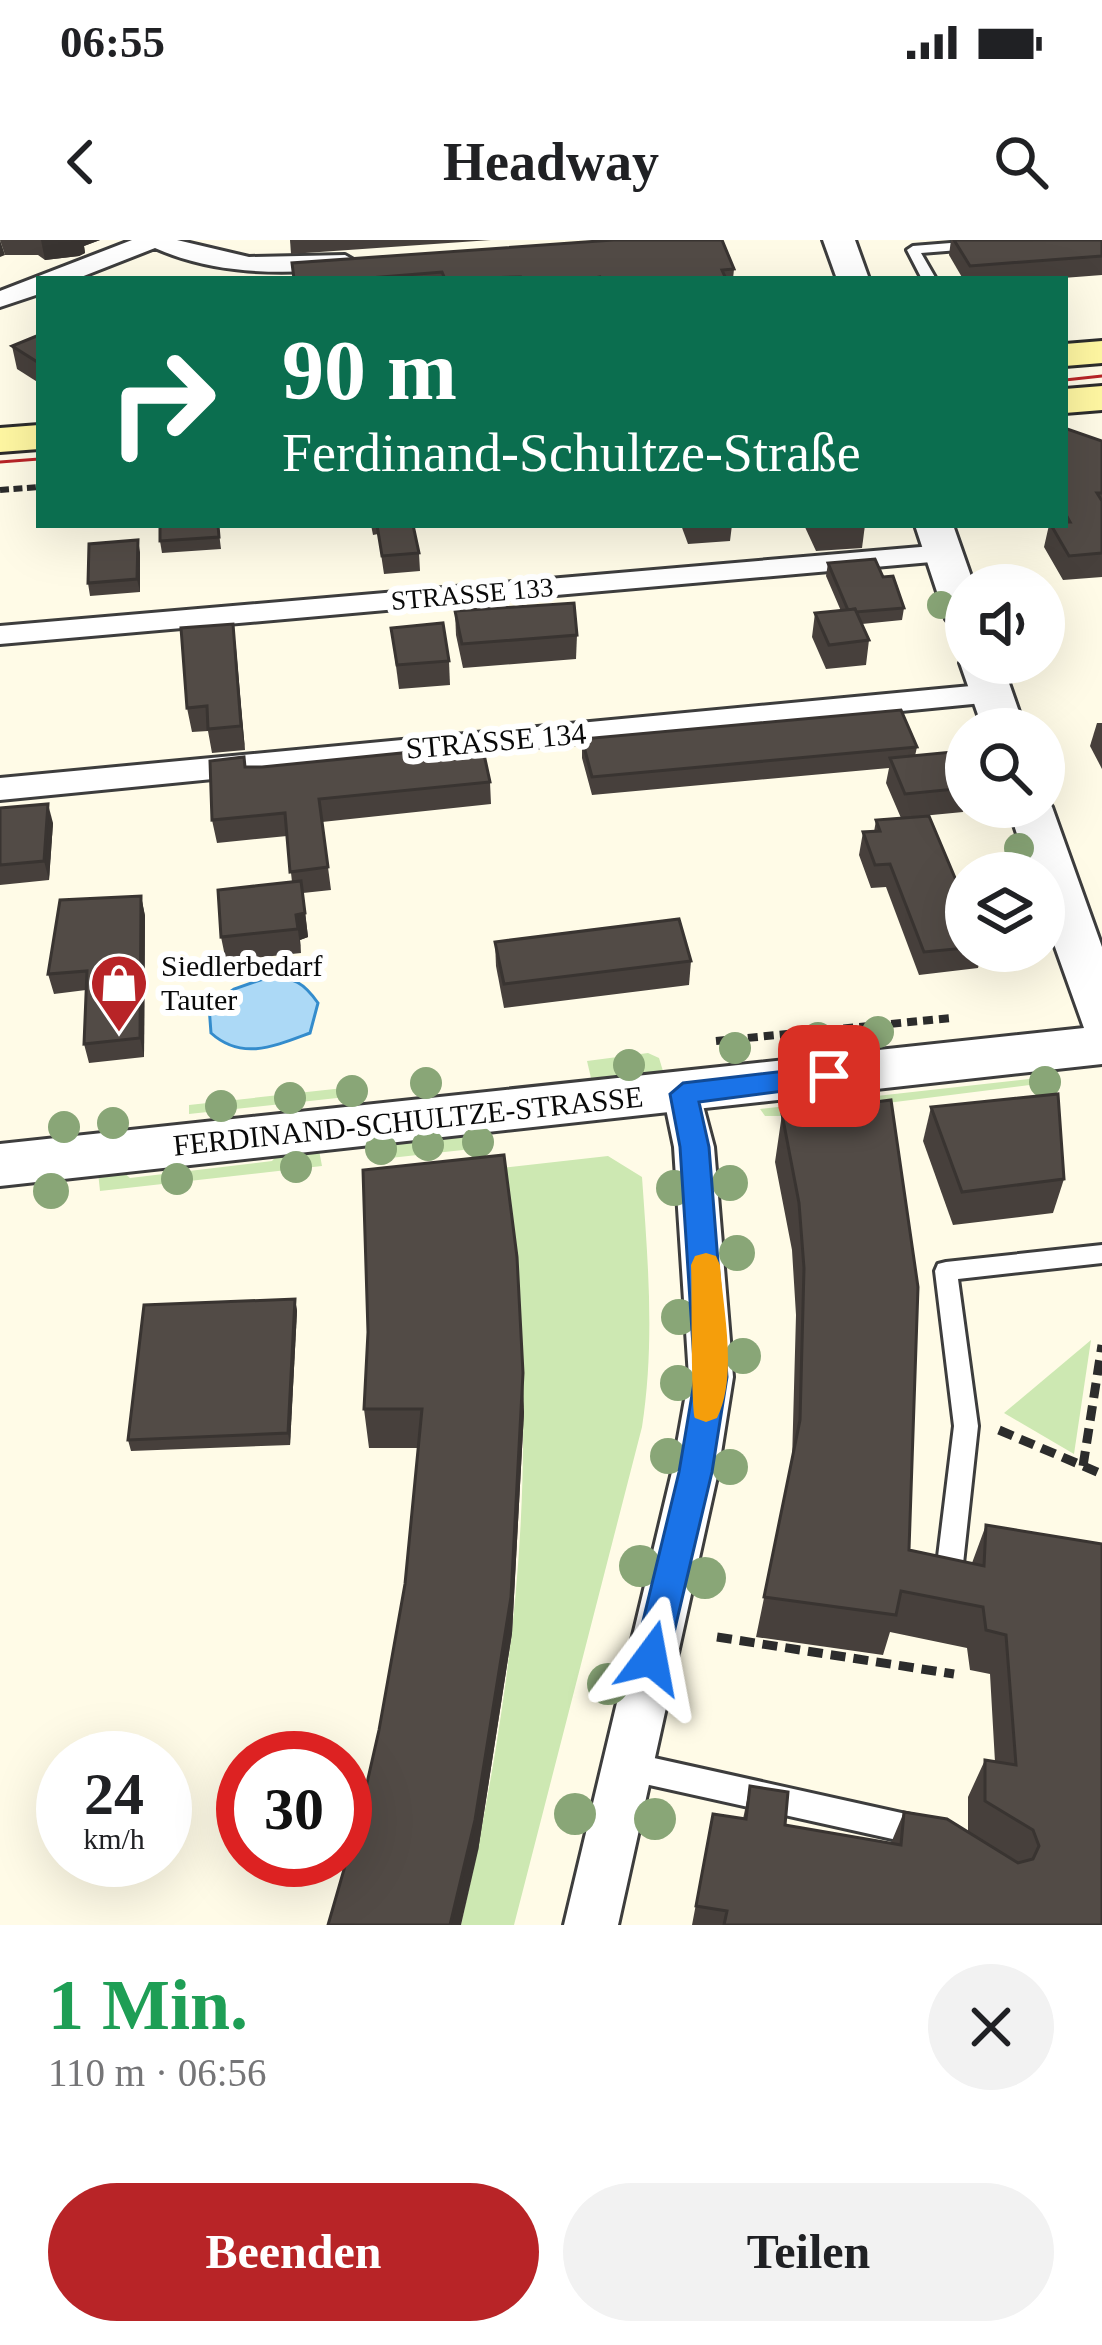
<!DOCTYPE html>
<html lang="de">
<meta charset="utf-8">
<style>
:root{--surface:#fff;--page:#f2f2f2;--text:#202124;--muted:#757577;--accent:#b82427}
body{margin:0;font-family:"Times New Roman",serif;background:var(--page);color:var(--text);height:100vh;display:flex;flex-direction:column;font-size:45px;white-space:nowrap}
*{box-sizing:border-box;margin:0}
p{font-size:39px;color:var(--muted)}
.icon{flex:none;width:66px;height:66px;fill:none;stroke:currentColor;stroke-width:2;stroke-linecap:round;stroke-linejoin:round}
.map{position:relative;height:1685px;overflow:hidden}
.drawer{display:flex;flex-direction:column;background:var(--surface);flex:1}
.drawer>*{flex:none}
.banner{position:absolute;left:36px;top:36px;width:1032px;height:252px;border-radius:0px;box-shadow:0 12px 48px #0002;background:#0b6e4f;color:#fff;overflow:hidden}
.buttons{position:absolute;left:945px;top:324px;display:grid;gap:24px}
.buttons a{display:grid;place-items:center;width:120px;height:120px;border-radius:50%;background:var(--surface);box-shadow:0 12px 48px #0002;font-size:60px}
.speed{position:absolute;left:36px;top:1491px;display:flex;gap:24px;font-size:60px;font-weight:700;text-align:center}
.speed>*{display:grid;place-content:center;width:156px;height:156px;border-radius:50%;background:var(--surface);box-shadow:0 12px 48px #0002;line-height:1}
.speed small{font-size:30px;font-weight:400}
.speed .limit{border:18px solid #d22;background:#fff;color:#111}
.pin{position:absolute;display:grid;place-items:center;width:102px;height:102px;color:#fff;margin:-51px;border-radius:24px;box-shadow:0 6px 18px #0006}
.me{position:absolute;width:132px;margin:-66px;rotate:13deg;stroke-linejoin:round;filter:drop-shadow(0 0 9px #0008)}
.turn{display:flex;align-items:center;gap:42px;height:252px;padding:0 48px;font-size:54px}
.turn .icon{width:156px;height:156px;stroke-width:2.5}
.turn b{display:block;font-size:84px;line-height:102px}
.round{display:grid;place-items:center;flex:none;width:126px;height:126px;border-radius:63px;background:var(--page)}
.headline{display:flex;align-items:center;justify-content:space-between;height:204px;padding:0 48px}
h1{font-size:72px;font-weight:600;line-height:90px;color:#1e9e55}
.primary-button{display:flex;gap:24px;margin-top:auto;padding:24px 48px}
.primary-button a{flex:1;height:138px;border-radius:72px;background:var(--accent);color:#fff;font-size:48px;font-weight:600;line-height:138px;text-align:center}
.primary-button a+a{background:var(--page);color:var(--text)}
.status{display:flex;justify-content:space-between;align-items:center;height:84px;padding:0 60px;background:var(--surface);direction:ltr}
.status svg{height:33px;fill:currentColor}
header{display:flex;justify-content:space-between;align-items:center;height:156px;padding:0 48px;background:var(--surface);font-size:54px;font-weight:600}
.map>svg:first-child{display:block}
.green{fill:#cde8b2}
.water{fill:#acd9f6;stroke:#348ccc;stroke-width:3}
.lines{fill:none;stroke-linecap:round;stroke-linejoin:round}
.service-casing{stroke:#3d3d3d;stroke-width:6}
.minor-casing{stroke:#3d3d3d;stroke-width:6}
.tertiary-casing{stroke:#3d3d3d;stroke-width:6}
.secondary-casing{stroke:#2c2c2c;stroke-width:6}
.path-far2{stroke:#2c2c2c;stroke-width:6;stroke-dasharray:9 4.5;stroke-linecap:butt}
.path-far1{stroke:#2c2c2c;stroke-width:8;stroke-dasharray:10 6;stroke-linecap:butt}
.path{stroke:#2c2c2c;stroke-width:9;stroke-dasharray:15 8;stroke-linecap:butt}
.service{fill:#fff;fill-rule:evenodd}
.minor{fill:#fff;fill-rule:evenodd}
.tertiary{fill:#fff;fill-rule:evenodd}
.secondary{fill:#fff7a2;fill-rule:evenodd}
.tram{stroke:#b82427;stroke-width:3}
.tree{fill:#89a677}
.wall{fill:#47403c}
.shaded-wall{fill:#393431}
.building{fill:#524b46;stroke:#393431;stroke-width:3}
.route{fill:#1a73e8;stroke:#114b97;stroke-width:3}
.slow{fill:#f59e0b}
.labels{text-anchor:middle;stroke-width:12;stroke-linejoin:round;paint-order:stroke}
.far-street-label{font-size:27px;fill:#0a0a0a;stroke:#fff}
.street-label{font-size:30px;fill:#0a0a0a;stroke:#fff}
.poi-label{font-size:30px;fill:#0a0a0a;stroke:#fff;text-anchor:start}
</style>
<div class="status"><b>06:55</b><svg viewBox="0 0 49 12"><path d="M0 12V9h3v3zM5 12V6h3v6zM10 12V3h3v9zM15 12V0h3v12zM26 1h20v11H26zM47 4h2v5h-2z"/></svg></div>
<header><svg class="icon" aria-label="back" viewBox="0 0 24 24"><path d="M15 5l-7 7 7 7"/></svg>Headway<svg class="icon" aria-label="search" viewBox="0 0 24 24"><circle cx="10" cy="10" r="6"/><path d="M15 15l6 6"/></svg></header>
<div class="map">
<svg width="1102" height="1685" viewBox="0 0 1102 1685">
<rect width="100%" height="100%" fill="#fffbe7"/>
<g class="green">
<polygon points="648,813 659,818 663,831 591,838 587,821"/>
<polygon points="1056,836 1061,841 784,876 765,876 760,869"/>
<polygon points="362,846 365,855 189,874 189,865"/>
<polygon points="448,893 488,893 490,907 372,920 369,900"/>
<polygon points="318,905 322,926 100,951 98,932 119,928 130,938 272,921 283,909"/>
<path d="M608,916L642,937C648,1022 655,1103 642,1187L514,1685H461C499,1518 525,1347 523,1175C523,1093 508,1009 501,928Z"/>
<polygon points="1091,1100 1074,1214 1004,1173"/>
</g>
<path class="water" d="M269,737C294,737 304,743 318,763L310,793C275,806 242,821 211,793L209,766L234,749Z"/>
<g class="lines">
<g class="service-casing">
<g id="service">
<polygon points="988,0 990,4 984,8 921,13 936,39 922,39 907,10 913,6"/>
<polygon points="1102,1005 1102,1023 958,1039 978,1186 962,1333 958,1341 949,1345 940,1341 936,1333 954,1186 935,1031 938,1024 946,1022"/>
<polygon points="627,1512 924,1578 934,1582 938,1592 934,1602 924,1606 627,1540 617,1536 613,1526 617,1516"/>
</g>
</g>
<g class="minor-casing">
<g id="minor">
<path d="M132,0H177L249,17L345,15L357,22L345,29C279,34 216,35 155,8L76,39H39V54L0,67V51Z"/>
<polygon points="944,305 959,314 954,320 0,404 0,386"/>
<polygon points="992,444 1008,454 1003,461 0,560 0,538"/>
<polygon points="683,839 697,843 714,907 733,1137 718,1232 618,1685 564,1685 672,1232 689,1137 674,907 663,854 669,843"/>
</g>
</g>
<g class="tertiary-casing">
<g id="tertiary">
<polygon points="823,0 855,0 869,39 837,39"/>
<polygon points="915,285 953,285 974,345 966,345 966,391 952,387 946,379"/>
<polygon points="966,415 966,423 1002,423 1025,489 983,489 960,423"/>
<polygon points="1044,556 1052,567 1102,707 1102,824 0,946 0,904 1084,788 1044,676 1044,633 1030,633 1008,567 1044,567"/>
</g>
</g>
<g class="secondary-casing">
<g id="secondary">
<polygon points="1102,101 1102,123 1065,126 1065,104"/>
<polygon points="1102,146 1102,170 1065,173 1065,149"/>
<polygon points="39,185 39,209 0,212 0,188"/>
</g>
</g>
<polyline class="path-far2" points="0,250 39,247"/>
<polyline class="path-far1" points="716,801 951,778"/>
<g class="path">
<polyline points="999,1190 1102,1234"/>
<polyline points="1083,1226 1102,1105"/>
<polyline points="717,1397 954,1434"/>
</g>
<use href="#service" class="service"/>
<use href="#minor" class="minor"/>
<use href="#tertiary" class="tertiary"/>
<use href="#secondary" class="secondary"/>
<g class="tram">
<polyline points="1065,140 1102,136"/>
<polyline points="0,222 39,219"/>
</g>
</g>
<g class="tree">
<circle cx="941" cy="365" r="14"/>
<circle cx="1019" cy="608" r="15"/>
<circle cx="878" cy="792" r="16"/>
<circle cx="818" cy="798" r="16"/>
<circle cx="735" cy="808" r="16"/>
<circle cx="629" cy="825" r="16"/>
<circle cx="1045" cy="842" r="16"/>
<circle cx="426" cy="843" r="16"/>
<circle cx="352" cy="851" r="16"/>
<circle cx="290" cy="858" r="16"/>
<circle cx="221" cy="866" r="16"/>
<circle cx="113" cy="883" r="16"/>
<circle cx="64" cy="887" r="16"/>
<circle cx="478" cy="902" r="16"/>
<circle cx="428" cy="905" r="16"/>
<circle cx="381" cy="909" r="16"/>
<circle cx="296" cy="927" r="16"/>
<circle cx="177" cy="939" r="16"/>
<circle cx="730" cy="943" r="18"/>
<circle cx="674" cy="948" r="18"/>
<circle cx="51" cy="951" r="18"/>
<circle cx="737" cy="1013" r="18"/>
<circle cx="679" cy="1077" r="18"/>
<circle cx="743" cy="1116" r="18"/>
<circle cx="678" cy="1143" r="18"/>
<circle cx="668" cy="1216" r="18"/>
<circle cx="730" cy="1227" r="18"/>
<circle cx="640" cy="1326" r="21"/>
<circle cx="705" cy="1338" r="21"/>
<circle cx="608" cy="1444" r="21"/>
<circle cx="575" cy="1574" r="21"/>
<circle cx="655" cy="1579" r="21"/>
</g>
<g class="wall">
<polygon points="0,0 100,0 84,6 85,13 79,16 45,20 38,15 5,15"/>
<polygon points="290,0 491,0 291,14"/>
<polygon points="951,0 1102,0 1102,35 1050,39 963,39 949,15"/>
<polygon points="292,23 734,29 733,39 294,39"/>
<polygon points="39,95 39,143 17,129 12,106"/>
<polygon points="1065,186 1067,189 1102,201 1102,337 1063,340 1044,307 1049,285 1065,285"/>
<polygon points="218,285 221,309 162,313 160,301"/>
<polygon points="371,285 413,285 419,313 420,331 384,334 378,294 373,295"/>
<polygon points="681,285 732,285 730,301 688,304"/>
<polygon points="804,285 865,285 862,308 816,311"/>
<polygon points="140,312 140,352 90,356 88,343"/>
<polygon points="828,323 883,337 904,368 902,380 862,384 869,400 866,425 826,429 812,397 815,373 841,371 826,336"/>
<polygon points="455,371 577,395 576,419 463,428 456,395"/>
<polygon points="233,384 245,510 212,513 208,491 192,492 187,468"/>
<polygon points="391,388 449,421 450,445 399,449"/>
<polygon points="1097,483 1102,483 1102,529 1090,506"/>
<polygon points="582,499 917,507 915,516 966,542 966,559 963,572 901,578 886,543 889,528 592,555 582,518"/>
<polygon points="246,527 490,542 491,564 322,582 331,650 303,653 308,697 300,700 301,713 226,721 221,697 292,642 287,596 217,603 212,580"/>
<polygon points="0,568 53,583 49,640 0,645"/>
<polygon points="876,580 966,664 966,711 982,711 978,728 919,735 886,647 871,648 859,615 863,592 874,592"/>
<polygon points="141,656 145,676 144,817 89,823 84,804 86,750 54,754 48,734"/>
<polygon points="495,702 691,721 689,745 504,768 496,726"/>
<polygon points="931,867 1064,939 1053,973 953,985 923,901"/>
<polygon points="782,874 909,1310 972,1323 986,1285 1102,1685 692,1685 713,1574 743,1579 750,1546 785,1585 891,1603 904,1572 968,1593 968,1557 985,1520 995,1522 990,1434 970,1430 967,1408 890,1392 883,1415 756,1397 792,1221 796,1075 792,1010 775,922"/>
<polygon points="295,1059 297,1071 290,1205 131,1211 128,1200"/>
<polygon points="368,1092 524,1172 512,1393 478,1611 360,1574 379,1490 405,1344 420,1208 369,1208 364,1169"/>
</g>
<g class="shaded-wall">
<polygon points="0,0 5,15 0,17"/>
<polygon points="41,0 100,0 84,6 85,13 79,16 45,20"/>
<polygon points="138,300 140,312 140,352 137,339"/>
<polygon points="233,384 236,408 245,510 241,486"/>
<polygon points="48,564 53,583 49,640 44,621"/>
<polygon points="301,641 308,697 300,700 301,713 296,675"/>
<polygon points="141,656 145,676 144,817 140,798"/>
<polygon points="295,1059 297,1071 290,1205 288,1193"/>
<polygon points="523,1133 524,1172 512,1393 478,1611 461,1685 450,1685"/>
</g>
<g class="building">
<polygon points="613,0 722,0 734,29 722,30 726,39 601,39 600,37 589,39 523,39 521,37 445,39 442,32 357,39 294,39 292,23"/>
<polygon points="954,0 1102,0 1102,16 970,26"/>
<polygon points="39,95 39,123 12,106"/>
<polygon points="1065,186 1067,189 1102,201 1102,253 1097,253 1102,261 1102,313 1069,316 1051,285 1065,285 1065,282 1070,282 1065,273"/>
<polygon points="160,285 218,285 219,297 160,301"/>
<polygon points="377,285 413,285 419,313 382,316"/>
<polygon points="138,300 137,339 88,343 89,304"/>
<polygon points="875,319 883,337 893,336 904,368 856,372 855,369 848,370 828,323"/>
<polygon points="574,363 577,395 462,404 455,371"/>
<polygon points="855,369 869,400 829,405 815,373"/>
<polygon points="443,383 449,421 397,425 391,388"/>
<polygon points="233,384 241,486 208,489 207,466 187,468 181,388"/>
<polygon points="901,470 917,507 592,537 582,499"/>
<polygon points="482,505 490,542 319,559 328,627 290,632 285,573 212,580 210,521 244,517 245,527 262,527"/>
<polygon points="952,512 966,542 966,548 905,554 890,518"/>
<polygon points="48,564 44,621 0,625 0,568"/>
<polygon points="929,576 966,664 966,708 924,712 890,624 875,625 863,592 880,591 876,580"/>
<polygon points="301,641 305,673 296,675 298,689 221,697 218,650"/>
<polygon points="141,656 140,798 84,804 87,731 48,734 60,660"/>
<polygon points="679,679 691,721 504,744 495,702"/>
<polygon points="1058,854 1064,939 962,952 931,867"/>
<polygon points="891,860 918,1047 909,1310 984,1326 986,1285 1102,1304 1102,1685 724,1685 727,1671 696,1666 713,1574 746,1579 750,1546 788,1552 785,1585 901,1605 904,1572 947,1579 1018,1623 1033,1619 1039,1606 1033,1590 985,1561 985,1520 1016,1525 1006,1395 986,1390 983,1367 901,1351 896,1375 764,1357 800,1180 804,1028 799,963 782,874"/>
<polygon points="504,915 517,1017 523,1133 511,1357 475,1580 450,1685 328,1685 360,1574 379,1490 405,1344 422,1169 364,1169 368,1092 363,930"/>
<polygon points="295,1059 288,1193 128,1200 144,1065"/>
</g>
<polygon class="route" points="829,826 838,829 842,836 838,844 699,862 709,907 727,1137 712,1232 668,1418 663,1429 651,1434 639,1429 634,1418 679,1232 695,1137 680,907 670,854 683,843"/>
<path class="slow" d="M706,1013L716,1016L720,1025C723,1071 738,1135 717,1178L706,1182L695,1178C691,1169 692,1048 691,1025L695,1016Z"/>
<defs>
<g id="shop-pin" transform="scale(3)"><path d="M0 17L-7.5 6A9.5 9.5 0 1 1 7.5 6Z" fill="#b82427" stroke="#fff"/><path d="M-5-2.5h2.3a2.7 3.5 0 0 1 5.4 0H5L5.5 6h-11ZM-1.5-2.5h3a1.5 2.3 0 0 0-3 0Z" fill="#fff"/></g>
</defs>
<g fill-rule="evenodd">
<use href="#shop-pin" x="119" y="743"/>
</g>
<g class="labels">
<g class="far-street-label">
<text transform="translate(472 354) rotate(-5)" y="9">STRASSE 133</text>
</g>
<g class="street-label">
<text transform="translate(496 501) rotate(-5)" y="10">STRASSE 134</text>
<text transform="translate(408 881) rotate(-6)" y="10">FERDINAND-SCHULTZE-STRASSE</text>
</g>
<g class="poi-label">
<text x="161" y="736">Siedlerbedarf<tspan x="161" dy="34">Tauter</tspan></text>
</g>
</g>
</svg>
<div class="buttons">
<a><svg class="icon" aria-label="sound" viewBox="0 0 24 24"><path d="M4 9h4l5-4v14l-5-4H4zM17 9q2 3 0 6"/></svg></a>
<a><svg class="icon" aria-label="search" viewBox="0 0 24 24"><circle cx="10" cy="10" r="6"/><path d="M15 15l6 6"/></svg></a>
<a><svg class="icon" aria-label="layers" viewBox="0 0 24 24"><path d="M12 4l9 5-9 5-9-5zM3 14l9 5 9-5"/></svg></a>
</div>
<div class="speed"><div>24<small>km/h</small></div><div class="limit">30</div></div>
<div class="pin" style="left:829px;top:836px;background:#d93025"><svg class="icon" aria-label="arrive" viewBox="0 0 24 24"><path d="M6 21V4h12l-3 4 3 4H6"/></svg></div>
<svg class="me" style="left:651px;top:1418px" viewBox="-20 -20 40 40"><path d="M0-17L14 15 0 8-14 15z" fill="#1a73e8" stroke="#fff" stroke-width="4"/></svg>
<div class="banner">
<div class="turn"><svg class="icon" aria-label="right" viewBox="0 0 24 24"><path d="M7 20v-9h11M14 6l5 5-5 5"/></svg><div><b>90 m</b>Ferdinand-Schultze-Straße</div></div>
</div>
</div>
<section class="drawer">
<div class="headline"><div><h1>1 Min.</h1><p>110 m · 06:56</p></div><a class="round"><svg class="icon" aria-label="close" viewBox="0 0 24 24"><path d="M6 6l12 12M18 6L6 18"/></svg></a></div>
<div class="primary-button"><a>Beenden</a><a>Teilen</a></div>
</section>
